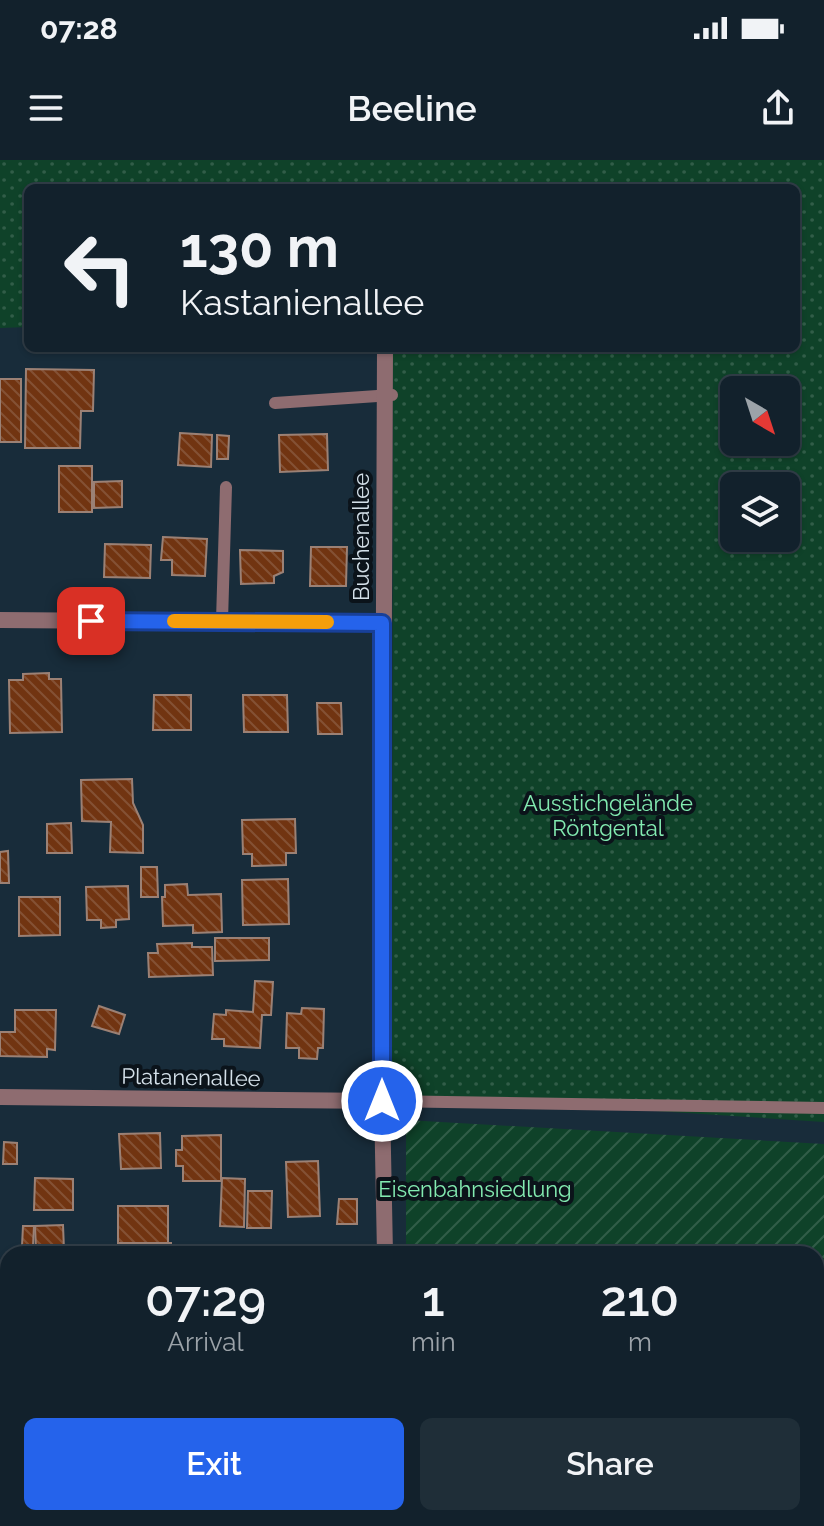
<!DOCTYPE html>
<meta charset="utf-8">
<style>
:root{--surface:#12212c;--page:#1f2e38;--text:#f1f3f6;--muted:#9ca3a9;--line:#313e48;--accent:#2563eb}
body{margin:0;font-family:Raleway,sans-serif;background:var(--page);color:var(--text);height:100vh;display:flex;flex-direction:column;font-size:30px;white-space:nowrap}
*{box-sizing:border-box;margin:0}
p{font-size:26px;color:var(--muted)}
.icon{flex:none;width:44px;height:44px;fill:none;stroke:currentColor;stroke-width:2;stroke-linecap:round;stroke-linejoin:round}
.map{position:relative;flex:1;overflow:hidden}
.side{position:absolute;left:0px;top:1086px;width:824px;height:280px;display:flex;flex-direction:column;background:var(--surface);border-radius:24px 24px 0 0;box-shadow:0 2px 6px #0004,0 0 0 2px var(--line)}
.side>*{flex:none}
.banner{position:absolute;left:24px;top:24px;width:776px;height:168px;border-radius:12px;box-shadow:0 2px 6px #0004,0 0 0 2px var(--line);background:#12212c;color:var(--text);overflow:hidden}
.needle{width:52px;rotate:141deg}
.controls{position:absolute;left:720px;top:216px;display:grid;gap:16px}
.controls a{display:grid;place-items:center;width:80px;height:80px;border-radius:12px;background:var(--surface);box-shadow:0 2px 6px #0004,0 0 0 2px var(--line);font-size:40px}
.pin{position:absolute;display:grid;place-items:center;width:68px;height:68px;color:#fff;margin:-34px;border-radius:16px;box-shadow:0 4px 12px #0006}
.me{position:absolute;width:88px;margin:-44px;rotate:0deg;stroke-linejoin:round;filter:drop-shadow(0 0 6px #0008)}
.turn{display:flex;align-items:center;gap:28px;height:168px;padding:0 24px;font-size:36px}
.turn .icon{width:104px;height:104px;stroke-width:2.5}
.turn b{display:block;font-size:56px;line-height:68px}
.eta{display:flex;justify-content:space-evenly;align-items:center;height:136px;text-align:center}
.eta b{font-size:48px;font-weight:600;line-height:56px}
.action{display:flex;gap:16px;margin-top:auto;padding:16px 24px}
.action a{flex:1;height:92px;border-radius:12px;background:var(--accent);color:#fff;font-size:32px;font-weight:600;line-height:92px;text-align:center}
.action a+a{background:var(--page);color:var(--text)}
.status{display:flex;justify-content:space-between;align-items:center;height:56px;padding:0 40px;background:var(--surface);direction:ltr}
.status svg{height:22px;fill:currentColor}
header{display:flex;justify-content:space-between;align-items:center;height:104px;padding:0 24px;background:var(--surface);font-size:36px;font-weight:600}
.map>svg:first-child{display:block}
.park{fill:url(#park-dots);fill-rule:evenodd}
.garden{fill:url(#garden-furrows)}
.building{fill:url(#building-back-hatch);stroke:#9b8175;stroke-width:2}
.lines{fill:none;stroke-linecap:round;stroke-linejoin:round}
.service{stroke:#8e6c70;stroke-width:12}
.minor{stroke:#8e6c70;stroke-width:16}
.route-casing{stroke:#184099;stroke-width:20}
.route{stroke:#2563eb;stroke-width:14}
.slow{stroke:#f59e0b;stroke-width:14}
.labels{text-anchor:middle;stroke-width:8;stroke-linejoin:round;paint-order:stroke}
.street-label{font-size:22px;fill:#d4e0e9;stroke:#0b131a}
.park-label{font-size:22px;fill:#83ebb1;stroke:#0b131a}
</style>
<div class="status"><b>07:28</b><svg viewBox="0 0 49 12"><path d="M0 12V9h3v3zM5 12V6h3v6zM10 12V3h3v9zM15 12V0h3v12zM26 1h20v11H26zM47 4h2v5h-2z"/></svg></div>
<header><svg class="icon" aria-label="menu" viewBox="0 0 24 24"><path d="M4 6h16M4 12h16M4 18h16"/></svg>Beeline<svg class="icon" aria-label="share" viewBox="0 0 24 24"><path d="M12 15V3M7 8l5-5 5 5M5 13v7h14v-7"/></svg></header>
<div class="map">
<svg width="824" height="1366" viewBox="0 0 824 1366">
<defs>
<pattern id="park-dots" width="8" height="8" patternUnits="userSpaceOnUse" patternTransform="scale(2)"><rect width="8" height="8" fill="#0f4229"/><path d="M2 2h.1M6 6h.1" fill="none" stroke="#315d48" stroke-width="1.8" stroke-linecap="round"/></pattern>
<pattern id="garden-furrows" width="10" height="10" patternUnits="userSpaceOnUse" patternTransform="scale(2)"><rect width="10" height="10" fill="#0f4229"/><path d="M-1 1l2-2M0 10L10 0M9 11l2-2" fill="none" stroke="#315d48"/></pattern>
<pattern id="building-back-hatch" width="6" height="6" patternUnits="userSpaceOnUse" patternTransform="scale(2)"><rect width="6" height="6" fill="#713411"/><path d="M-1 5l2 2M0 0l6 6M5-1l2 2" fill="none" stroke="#845134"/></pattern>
</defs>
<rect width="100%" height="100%" fill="#182c3a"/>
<path class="park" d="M0,0H824V962L392,934L393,188H796V28H28V167L0,168ZM734,230H786V282H734ZM734,326H786V378H734Z"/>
<polygon class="garden" points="406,960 824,984 824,1366 407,1366 407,1358 816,1358 816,1094 406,1094"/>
<g class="building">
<polygon points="26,209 94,210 93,251 81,251 80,288 25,288"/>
<rect x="0" y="219" width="21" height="63"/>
<polygon points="180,273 212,275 211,307 178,305"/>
<polygon points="327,274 328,310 280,312 279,275"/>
<polygon points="217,275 229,276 228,299 217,299"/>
<rect x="59" y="306" width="33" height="46"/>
<polygon points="122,321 122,347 94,348 94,322"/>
<polygon points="163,377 207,379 205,416 172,415 172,400 161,400"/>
<polygon points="105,384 151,385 150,418 104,417"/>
<polygon points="311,387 347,387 346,426 310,426"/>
<polygon points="240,390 283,391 283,412 274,416 274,423 241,424"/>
<polygon points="49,513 49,519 61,519 62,572 10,573 9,520 23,520 23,514"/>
<polygon points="154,535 191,535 191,570 153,570"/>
<polygon points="243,535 287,535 288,572 244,572"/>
<polygon points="317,543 341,543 342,574 318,574"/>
<polygon points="132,619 133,643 143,665 143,693 110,692 111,662 82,661 81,620"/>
<polygon points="295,659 296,693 286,693 286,705 252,706 252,694 243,694 242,660"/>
<polygon points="71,663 72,693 47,693 47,664"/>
<polygon points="8,691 9,723 0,723 0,692"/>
<polygon points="141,707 157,707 158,737 141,737"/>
<polygon points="288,719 289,764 243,765 242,720"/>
<polygon points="187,724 188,735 221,734 222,772 193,773 193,765 163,766 162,737 165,737 165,725"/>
<polygon points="128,726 129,759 116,760 116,767 101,768 101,760 87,760 86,727"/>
<polygon points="19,737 60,737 60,775 19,776"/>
<polygon points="215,778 269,778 269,800 215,801"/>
<polygon points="192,783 192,787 212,787 213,815 149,817 148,793 158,793 157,784"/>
<polygon points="255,821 273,822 271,855 262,855 260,888 224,886 224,879 212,879 214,854 226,855 226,850 253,852"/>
<polygon points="99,846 125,855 119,874 92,866"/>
<polygon points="302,848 324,849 323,888 318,888 317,899 299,898 299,888 286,888 287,853 301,854"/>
<polygon points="15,850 56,850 55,890 47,889 47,897 0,896 0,872 15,872"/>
<polygon points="160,973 161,1008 121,1009 119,974"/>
<polygon points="221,975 221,1021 183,1021 183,1006 176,1006 176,990 182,990 182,976"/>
<polygon points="4,982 17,983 17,1004 3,1004"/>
<polygon points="318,1001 320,1056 288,1057 286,1002"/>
<polygon points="35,1018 73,1019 73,1050 34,1050"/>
<polygon points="222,1018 245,1019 244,1067 220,1066"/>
<polygon points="248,1031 272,1031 271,1068 247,1068"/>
<polygon points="339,1039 357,1039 357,1064 337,1064"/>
<rect x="118" y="1046" width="50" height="37"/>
<polygon points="63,1065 64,1090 36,1090 35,1066"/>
<polygon points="23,1066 34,1066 33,1086 22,1086"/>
<polygon points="152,1083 171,1083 171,1094 151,1094"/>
<rect x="0" y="1226" width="8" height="55"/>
</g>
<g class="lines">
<g class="service">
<polyline points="275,243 392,235"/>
<polyline points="222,461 226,327"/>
<polyline points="382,941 824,948"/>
</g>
<g class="minor">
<polyline points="385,188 382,941 385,1094"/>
<polyline points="0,460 382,463"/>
<polyline points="0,937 382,941"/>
<polyline points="0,1361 390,1365"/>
</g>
</g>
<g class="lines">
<g class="route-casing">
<polyline id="route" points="91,461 382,463 382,941"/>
</g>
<use href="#route" class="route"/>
<polyline class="slow" points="174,461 327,462"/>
</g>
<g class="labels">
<g class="street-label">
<text transform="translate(361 377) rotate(-90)" y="8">Buchenallee</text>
<text transform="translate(191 917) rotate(1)" y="8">Platanenallee</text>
</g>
<g class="park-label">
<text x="608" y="651">Ausstichgelände<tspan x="608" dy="25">Röntgental</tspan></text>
<text x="475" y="1037">Eisenbahnsiedlung</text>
</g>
</g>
</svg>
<div class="controls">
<a><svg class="needle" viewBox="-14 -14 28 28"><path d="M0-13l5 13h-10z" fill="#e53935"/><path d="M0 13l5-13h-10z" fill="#9ca3a9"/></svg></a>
<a><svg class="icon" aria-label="layers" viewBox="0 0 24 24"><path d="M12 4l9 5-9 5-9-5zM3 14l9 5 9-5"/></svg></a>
</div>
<div class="pin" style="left:91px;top:461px;background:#d93025"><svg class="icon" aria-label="arrive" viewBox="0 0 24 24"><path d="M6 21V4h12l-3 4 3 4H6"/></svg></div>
<svg class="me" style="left:382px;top:941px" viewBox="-20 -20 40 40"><circle r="17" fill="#2563eb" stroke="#fff" stroke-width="3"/><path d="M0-11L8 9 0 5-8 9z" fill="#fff"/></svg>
<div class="banner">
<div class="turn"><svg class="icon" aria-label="left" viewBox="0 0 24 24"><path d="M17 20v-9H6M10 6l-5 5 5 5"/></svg><div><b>130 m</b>Kastanienallee</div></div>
</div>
<section class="side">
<div class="eta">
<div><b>07:29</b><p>Arrival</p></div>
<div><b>1</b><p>min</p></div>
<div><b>210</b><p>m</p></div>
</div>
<div class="action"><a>Exit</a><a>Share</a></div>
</section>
</div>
